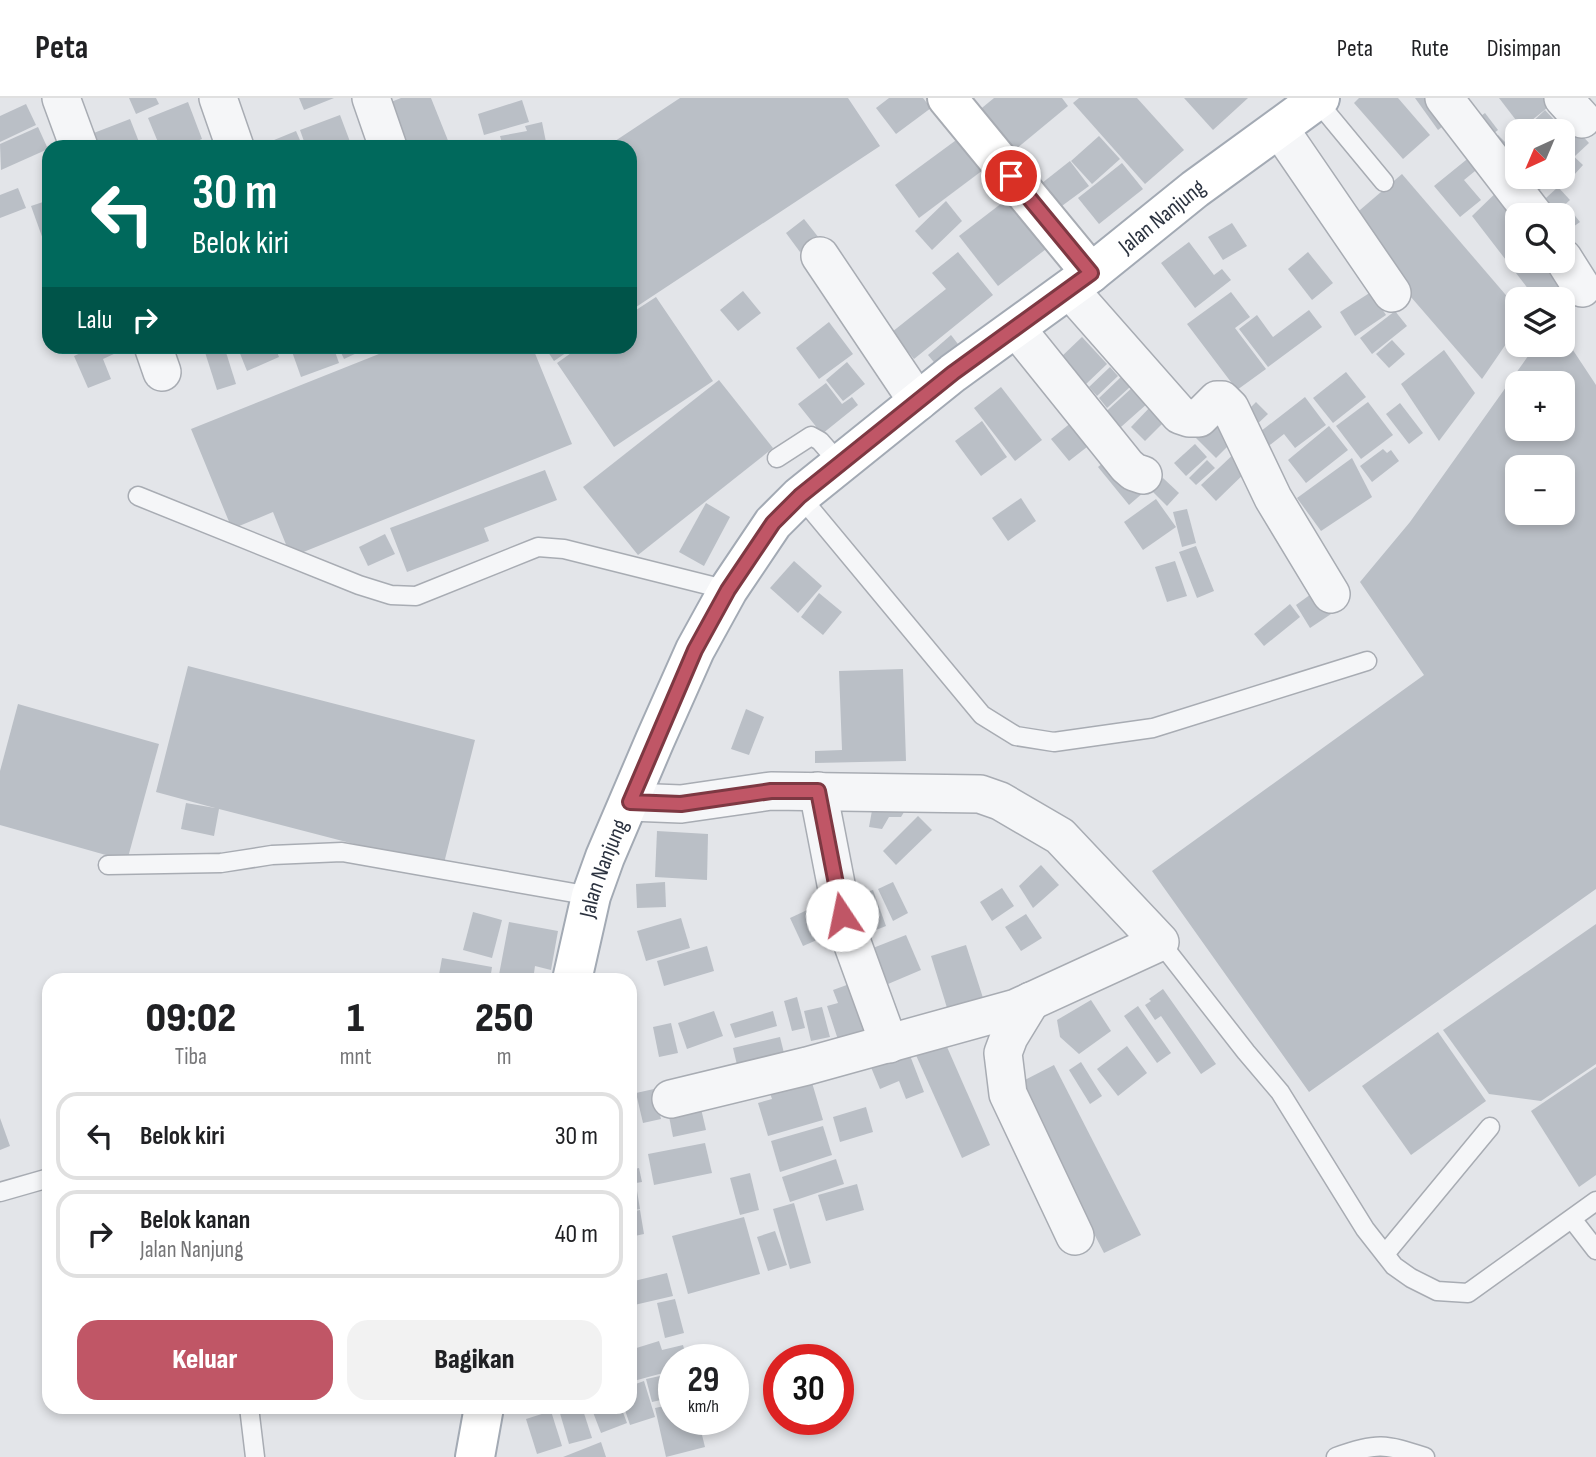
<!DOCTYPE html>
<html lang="id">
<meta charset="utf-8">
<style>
:root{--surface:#fff;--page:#f2f2f2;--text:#202124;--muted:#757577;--line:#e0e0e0;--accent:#c05666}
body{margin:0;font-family:"Sofia Sans Condensed",sans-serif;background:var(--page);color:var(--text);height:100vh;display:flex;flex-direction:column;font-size:26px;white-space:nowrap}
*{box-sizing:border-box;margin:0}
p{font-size:23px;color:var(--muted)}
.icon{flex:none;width:38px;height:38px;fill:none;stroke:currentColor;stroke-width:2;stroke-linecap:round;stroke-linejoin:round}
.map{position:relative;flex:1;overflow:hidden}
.panel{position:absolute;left:42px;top:875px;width:595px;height:441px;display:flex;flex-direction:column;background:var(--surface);border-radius:21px;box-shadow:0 4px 10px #0003}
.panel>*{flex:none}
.banner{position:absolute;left:42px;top:42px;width:595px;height:214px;border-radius:21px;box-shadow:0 4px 10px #0003;background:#00695c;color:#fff;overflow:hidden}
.needle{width:46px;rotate:224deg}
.buttons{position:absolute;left:1505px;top:21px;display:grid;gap:14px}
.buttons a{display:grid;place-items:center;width:70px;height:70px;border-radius:14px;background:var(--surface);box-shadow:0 4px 10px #0003;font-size:35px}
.speed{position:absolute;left:658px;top:1246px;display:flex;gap:14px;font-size:35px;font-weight:700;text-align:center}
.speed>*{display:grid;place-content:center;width:91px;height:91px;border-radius:50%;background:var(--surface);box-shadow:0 4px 10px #0003;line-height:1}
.speed small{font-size:18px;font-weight:400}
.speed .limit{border:10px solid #d22;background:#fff;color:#111}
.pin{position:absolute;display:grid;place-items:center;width:60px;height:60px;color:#fff;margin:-30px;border:4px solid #fff;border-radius:50%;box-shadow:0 2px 7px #0007}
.me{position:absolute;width:77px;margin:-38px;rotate:349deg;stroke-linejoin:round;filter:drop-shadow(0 0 5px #0008)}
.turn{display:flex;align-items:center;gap:24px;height:147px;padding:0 35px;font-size:32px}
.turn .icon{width:91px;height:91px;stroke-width:2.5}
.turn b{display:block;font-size:49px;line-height:60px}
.then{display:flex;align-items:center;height:66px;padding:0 35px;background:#0003;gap:14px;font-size:26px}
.eta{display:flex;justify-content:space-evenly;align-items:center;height:119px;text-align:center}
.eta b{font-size:42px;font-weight:800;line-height:49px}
.primary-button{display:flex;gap:14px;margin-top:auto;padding:14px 35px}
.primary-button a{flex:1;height:80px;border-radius:21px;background:var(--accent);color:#fff;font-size:28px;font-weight:800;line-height:80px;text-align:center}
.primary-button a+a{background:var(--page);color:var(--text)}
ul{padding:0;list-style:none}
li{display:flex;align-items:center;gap:21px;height:88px;margin:0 14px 10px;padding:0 21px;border:4px solid var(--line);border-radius:21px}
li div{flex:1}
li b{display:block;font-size:26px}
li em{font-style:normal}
header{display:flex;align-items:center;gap:42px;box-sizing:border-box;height:98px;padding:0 35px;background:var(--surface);border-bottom:2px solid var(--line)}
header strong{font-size:33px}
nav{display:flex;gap:38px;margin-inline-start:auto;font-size:24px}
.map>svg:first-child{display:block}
.building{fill:#babfc6;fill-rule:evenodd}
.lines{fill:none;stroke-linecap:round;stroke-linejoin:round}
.service-casing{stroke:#a8acb3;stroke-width:21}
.minor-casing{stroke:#a8acb3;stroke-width:40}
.secondary-casing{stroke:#a8acb3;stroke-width:42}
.primary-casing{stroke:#a3aab4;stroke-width:42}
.service{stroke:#f5f6f8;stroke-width:18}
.minor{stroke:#f5f6f8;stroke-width:37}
.secondary{stroke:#fff;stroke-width:38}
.primary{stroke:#fff;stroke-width:38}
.route-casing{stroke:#7d3842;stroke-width:18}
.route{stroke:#c05666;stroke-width:12}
.labels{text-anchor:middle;stroke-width:7;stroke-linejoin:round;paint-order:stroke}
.street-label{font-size:23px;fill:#2c3340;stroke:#f2f4f7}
</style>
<header>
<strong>Peta</strong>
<nav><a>Peta</a><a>Rute</a><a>Disimpan</a></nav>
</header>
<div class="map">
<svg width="1596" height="1359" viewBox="0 0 1596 1359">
<rect width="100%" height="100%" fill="#e3e5e9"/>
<g class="building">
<polygon points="129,0 156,0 159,6 136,16"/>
<polygon points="299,0 334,0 304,12"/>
<polygon points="401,0 431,0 449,45 439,49 403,49 386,6"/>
<polygon points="680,0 848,0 880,48 630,213 630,49 606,49"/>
<polygon points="889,0 923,0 931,10 896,36 876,10"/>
<polygon points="994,0 1062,0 1068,8 1011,55 977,14"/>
<polygon points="1079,0 1137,0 1184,52 1145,86 1073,5"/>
<polygon points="1184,0 1248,0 1213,32"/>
<polygon points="1359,0 1398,0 1430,37 1403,61 1354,5"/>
<polygon points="1415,0 1434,0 1451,22 1438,32"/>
<polygon points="1499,0 1547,0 1552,6 1522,30"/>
<polygon points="522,2 529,24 484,37 478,16"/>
<polygon points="188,4 202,41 183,49 160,49 148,20"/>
<polygon points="26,6 36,27 0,44 0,18"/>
<polygon points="1545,12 1568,37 1563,42 1563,33 1523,33"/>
<polygon points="1485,15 1498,32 1486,41 1474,23"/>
<polygon points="340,17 352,49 306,49 300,32"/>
<polygon points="130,21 141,49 91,49 86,38"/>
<polygon points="542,24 547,49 503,49 500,38 527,33 525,28"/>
<polygon points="38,29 48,51 1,72 0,46"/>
<polygon points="296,33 303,49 257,49"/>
<polygon points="1578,33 1589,45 1575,58 1564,47"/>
<polygon points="1498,37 1511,50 1498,63 1484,50"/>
<polygon points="1099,38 1120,61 1092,86 1071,63"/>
<polygon points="959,40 983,72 919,120 895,87"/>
<polygon points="1567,52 1583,67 1564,88 1554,79 1530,101 1520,79 1563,79 1563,56"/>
<polygon points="1471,58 1480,69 1464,82 1481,102 1460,119 1434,88"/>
<polygon points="1070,63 1089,88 1055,113 1037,89"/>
<polygon points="1122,65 1143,91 1099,126 1078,100"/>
<polygon points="1402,76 1517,210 1517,230 1482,281 1346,124"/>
<polygon points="1505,86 1517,117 1517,163 1557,163 1579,195 1563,202 1536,201 1472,118"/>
<polygon points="1558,89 1570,102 1553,117 1542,117 1535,110"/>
<polygon points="18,90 26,110 0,120 0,97"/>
<polygon points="1011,98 1050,148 998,188 959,138"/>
<polygon points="49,102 49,158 31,108"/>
<polygon points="946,103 962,123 932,152 915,133"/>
<polygon points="1568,109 1580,124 1563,136 1563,117 1558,117"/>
<polygon points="804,121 819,140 800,154 786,135"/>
<polygon points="1232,125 1247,148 1223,162 1208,139"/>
<polygon points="1189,144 1214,177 1222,171 1231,182 1195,210 1161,165"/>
<polygon points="958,154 993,197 914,261 892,234 946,191 932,175"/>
<polygon points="1308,154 1333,185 1312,202 1288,171"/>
<polygon points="743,193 761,215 738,233 720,212"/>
<polygon points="1231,194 1250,219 1235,230 1266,271 1237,292 1187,226"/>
<polygon points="1371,194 1386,217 1355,238 1340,214"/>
<polygon points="656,199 713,283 614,349 557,265 581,248 630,248 630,216"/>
<polygon points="1309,212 1322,229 1268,269 1239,231 1257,217 1273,239"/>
<polygon points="1395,213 1407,228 1372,256 1360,240"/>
<polygon points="829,224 853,256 819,281 796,250"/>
<polygon points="951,237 961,250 938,269 928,257"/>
<path d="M1563,237L1596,287V791L1309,994L1152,773L1424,577L1360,484L1410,424L1536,247H1563ZM1517,285H1563V331H1517ZM1517,369H1563V415H1517Z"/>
<polygon points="1082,239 1107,266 1085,287 1060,260"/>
<polygon points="1392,242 1405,256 1389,270 1376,256"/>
<polygon points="65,248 87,248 87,249 67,256"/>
<polygon points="96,248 113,248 116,255 103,261 111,281 88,290 74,258"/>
<polygon points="203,248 224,248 236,286 217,292"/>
<polygon points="237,248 275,248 279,259 247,273"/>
<polygon points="290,248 333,248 339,265 301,279"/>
<polygon points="338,248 372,248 344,261"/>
<polygon points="399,248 532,248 572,346 291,459 273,414 232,431 191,331"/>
<polygon points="544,248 576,248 554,263"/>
<polygon points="1444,252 1475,295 1439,343 1401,286"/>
<polygon points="847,264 865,286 843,303 826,282"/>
<polygon points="1110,269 1118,278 1097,298 1089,289"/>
<polygon points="1346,274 1366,299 1333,325 1313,300"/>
<polygon points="1121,279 1130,289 1107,310 1099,300"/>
<polygon points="719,282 773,350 638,457 583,389"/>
<polygon points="826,285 842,306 852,299 858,307 822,336 798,306"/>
<polygon points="1134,288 1148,305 1113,336 1099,320"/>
<polygon points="1001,289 1042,342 1015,363 974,310"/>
<polygon points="1305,299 1326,327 1295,350 1284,336 1266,350 1256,337"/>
<polygon points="1246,303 1251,309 1256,304 1268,316 1252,331"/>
<polygon points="1368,304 1393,337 1361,361 1336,328"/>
<polygon points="1400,305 1423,335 1409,346 1386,316"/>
<polygon points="1153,306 1168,320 1145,343 1131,329"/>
<polygon points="1219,313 1234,342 1216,360 1194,338"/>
<polygon points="1078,319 1096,342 1069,363 1051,341"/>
<polygon points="982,323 1007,359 981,378 955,343"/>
<polygon points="1329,328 1348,352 1306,385 1288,362"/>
<polygon points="1195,346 1207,359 1186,378 1174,365"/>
<polygon points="1239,351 1254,366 1216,403 1201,387"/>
<polygon points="1383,351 1387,355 1391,352 1399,363 1372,384 1360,368"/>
<polygon points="1114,356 1144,394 1129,407 1098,369"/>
<polygon points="1352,360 1372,399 1321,433 1297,400"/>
<polygon points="1207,362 1215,370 1196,387 1189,380"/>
<polygon points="545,372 557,402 484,430 489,443 407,474 390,430"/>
<polygon points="1163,380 1179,395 1167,408 1151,392"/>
<polygon points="1021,400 1036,423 1008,443 992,420"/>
<polygon points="1156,401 1176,429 1143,452 1124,424"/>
<polygon points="706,405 730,419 704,468 679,454"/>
<polygon points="1187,411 1196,445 1182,449 1173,414"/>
<polygon points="385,436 395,456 368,468 359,449"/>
<polygon points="1196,448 1214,493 1197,500 1179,454"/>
<polygon points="794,463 822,488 798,515 770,490"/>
<polygon points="1175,463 1187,498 1167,504 1155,469"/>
<polygon points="1318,491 1340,510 1310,530 1296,507"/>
<polygon points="819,495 842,514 823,537 801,519"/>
<polygon points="1290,506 1300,519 1264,548 1254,536"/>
<polygon points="188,568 475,642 443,769 219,711 214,738 181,731 186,705 215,710 156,694"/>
<polygon points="903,571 906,663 815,665 815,653 842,652 839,573"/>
<polygon points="18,606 159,646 127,763 0,727 0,673"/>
<polygon points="746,611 764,619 749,657 731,651"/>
<polygon points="909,706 901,719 889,719 882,731 869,729 873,707"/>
<polygon points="918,718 932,732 896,767 883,753"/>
<polygon points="657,733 708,736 707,782 655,779"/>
<polygon points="1041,767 1059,787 1033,810 1019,788"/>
<polygon points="665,784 666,809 637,810 636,786"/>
<polygon points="893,784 908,815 893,823 878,791"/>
<polygon points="1002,790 1014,808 992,823 980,804"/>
<polygon points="873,792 886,828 861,838 848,800"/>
<polygon points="818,807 831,836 803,848 790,820"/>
<polygon points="473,814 502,822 492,860 463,852"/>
<polygon points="1026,816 1042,840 1021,853 1005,829"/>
<polygon points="681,820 690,850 646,863 637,833"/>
<polygon points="509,824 558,833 551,872 535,868 533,882 498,882"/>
<polygon points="1596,826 1596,966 1541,1003 1489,996 1443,932"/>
<polygon points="906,837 921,872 888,886 873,850"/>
<polygon points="966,847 984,903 948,913 931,858"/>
<polygon points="707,848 714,873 664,888 657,863"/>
<polygon points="442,860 492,869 490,882 438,882"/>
<polygon points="855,884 876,946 843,957 827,908 838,905 833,892"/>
<polygon points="1163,891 1216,966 1201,976 1161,918 1155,922 1145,907 1151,903 1149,901"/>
<polygon points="797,899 805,930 792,933 784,903"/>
<polygon points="1091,902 1111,933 1079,956 1060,939 1057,922"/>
<polygon points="1138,908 1171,955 1157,965 1124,918"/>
<polygon points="822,909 830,939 811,943 804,913"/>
<polygon points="714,913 723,938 687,951 678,925"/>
<polygon points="773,913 777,928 735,940 730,926"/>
<polygon points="671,925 678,955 659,959 653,929"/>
<polygon points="1438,934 1486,1003 1411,1057 1362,988"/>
<polygon points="780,939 785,959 738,971 733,950"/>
<polygon points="944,942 990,1047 962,1060 915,955"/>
<polygon points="906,947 924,994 906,1001 899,983 880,991 868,962"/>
<polygon points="1127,948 1147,975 1118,998 1097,971"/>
<polygon points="1081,964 1102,998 1090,1006 1069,972"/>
<polygon points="1054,967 1141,1137 1104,1155 1017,986"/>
<polygon points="1596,969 1596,1077 1579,1089 1531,1013"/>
<polygon points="808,971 823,1022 768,1038 758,1005 772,1001 766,983"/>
<polygon points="654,991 661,1021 643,1025 636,995"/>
<polygon points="699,1002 706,1032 673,1039 667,1008"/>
<rect x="630" y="1009" width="5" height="17"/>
<polygon points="866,1009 873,1034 840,1044 833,1019"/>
<polygon points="0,1020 10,1048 0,1052"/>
<polygon points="823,1028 832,1057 780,1074 771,1043"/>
<polygon points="705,1045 712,1075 654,1087 648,1056"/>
<polygon points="836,1061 844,1086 790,1104 782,1079"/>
<polygon points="639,1070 642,1084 630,1086 630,1072"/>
<polygon points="750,1075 759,1112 740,1117 730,1080"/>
<polygon points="857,1086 864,1112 826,1123 818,1097"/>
<polygon points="636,1087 640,1111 630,1113 630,1088"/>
<polygon points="794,1105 811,1165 790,1171 773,1111"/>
<polygon points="640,1112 644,1136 630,1139 630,1114"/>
<polygon points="744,1119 760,1176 688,1196 672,1138"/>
<polygon points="775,1133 787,1167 768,1173 757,1139"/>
<polygon points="667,1175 673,1198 630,1208 630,1184"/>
<polygon points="675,1201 684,1235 665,1240 657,1205"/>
<polygon points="659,1243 662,1252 683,1247 687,1262 674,1262 674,1272 630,1284 630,1252"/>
<polygon points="674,1275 674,1299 652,1304 646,1281"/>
<polygon points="644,1283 655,1319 630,1327 624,1309 630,1309 630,1288"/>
<polygon points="674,1306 674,1321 698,1321 705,1349 666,1359 655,1310"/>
<polygon points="571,1309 582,1309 592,1340 569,1346 559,1312"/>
<polygon points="591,1309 621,1309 627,1325 601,1335"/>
<polygon points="551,1313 562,1348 537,1356 526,1321"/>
<polygon points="601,1344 606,1359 563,1359"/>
</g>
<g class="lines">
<g class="service-casing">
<g id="service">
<polyline points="1317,3 1384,84"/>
<polyline points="777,360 811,338 820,343 840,366"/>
<polyline points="138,398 359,487 391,497 416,498 538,449 564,451 728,492"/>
<polyline points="800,398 982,617 1016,638 1054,644 1153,630 1367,563"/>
<polyline points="108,767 221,765 272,757 342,754 591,798"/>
<polyline points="1160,844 1246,954 1280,994 1365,1131 1394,1168 1411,1180 1437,1193 1468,1195 1596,1103"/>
<polyline points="0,1094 49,1080"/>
<polyline points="1572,1121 1596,1152"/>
<polyline points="1385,1156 1490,1029"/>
<polyline points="249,1309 255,1359"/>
<path d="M1336,1359C1377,1344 1385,1346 1425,1359"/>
</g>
</g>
<g class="minor-casing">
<g id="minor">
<polyline points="61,0 79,49"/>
<polyline points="218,0 235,49"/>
<polyline points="371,0 388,49"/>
<polyline points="1444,0 1534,117"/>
<polyline points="1563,0 1582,21"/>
<polyline points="1279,30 1392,195"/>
<polyline points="820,158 918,304"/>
<polyline points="1563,160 1582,190"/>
<polyline points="1069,191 1180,317 1189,320 1199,320 1217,302 1222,302 1230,310 1273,400 1331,496"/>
<polyline points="1016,230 1127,368 1134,374 1143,377"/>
<polyline points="153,248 162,274"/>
<polyline points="818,693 842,817 889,946"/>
<polyline points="630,704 681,706 771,693 980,696 1000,703 1060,738 1160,844 1016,910 807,968 671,1001"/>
<polyline points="1031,903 1009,939 1003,955 1008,996 1075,1138"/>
</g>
</g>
<g class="secondary-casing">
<polyline id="secondary" points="947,0 1091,175"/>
</g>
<g class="primary-casing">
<g id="primary">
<path id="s1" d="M572,882L591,798L605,759L655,642L695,552L728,492L773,425L800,398L953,275L1091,175L1195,91L1320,0"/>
<polyline points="475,1359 484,1309"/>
</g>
</g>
<use href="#service" class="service"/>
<use href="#minor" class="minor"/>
<use href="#secondary" class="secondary"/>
<use href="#primary" class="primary"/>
</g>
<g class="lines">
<g class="route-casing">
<polyline id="route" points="842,817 818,693 771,693 681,706 630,704 695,552 728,492 773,425 800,398 953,275 1091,175 1011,78"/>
</g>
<use href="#route" class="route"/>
</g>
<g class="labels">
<g class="street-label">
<text dy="8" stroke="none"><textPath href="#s1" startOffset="998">Jalan Nanjung</textPath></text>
<text dy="8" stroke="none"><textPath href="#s1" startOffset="116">Jalan Nanjung</textPath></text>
</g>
</g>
</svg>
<div class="buttons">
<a><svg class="needle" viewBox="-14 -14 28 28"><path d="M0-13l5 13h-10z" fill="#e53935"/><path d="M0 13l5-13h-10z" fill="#757577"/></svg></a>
<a><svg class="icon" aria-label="search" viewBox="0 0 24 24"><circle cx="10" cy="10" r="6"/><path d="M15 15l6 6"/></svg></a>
<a><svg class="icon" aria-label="layers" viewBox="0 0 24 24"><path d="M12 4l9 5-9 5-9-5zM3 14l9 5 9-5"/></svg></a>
<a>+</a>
<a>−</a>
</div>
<div class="speed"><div>29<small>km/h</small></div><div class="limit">30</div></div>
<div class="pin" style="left:1011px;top:78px;background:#d93025"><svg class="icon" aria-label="arrive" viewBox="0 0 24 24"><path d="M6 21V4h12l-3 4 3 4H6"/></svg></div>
<svg class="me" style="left:842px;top:817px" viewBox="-20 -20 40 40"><circle r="19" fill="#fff"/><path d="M0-13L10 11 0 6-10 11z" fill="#c05666"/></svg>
<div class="banner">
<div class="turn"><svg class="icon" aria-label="left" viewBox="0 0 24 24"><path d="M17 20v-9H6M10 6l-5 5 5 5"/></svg><div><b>30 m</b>Belok kiri</div></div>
<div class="then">Lalu<svg class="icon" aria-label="right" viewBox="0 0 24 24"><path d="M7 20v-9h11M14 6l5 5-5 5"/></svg></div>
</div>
<section class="panel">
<div class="eta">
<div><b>09:02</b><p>Tiba</p></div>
<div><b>1</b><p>mnt</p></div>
<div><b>250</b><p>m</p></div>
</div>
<ul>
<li><svg class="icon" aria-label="left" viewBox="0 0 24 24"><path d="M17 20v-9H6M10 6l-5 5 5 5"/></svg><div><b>Belok kiri</b></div><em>30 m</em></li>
<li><svg class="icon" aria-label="right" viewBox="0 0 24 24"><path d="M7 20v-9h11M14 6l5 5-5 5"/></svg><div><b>Belok kanan</b><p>Jalan Nanjung</p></div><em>40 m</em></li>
</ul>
<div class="primary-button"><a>Keluar</a><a>Bagikan</a></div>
</section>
</div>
